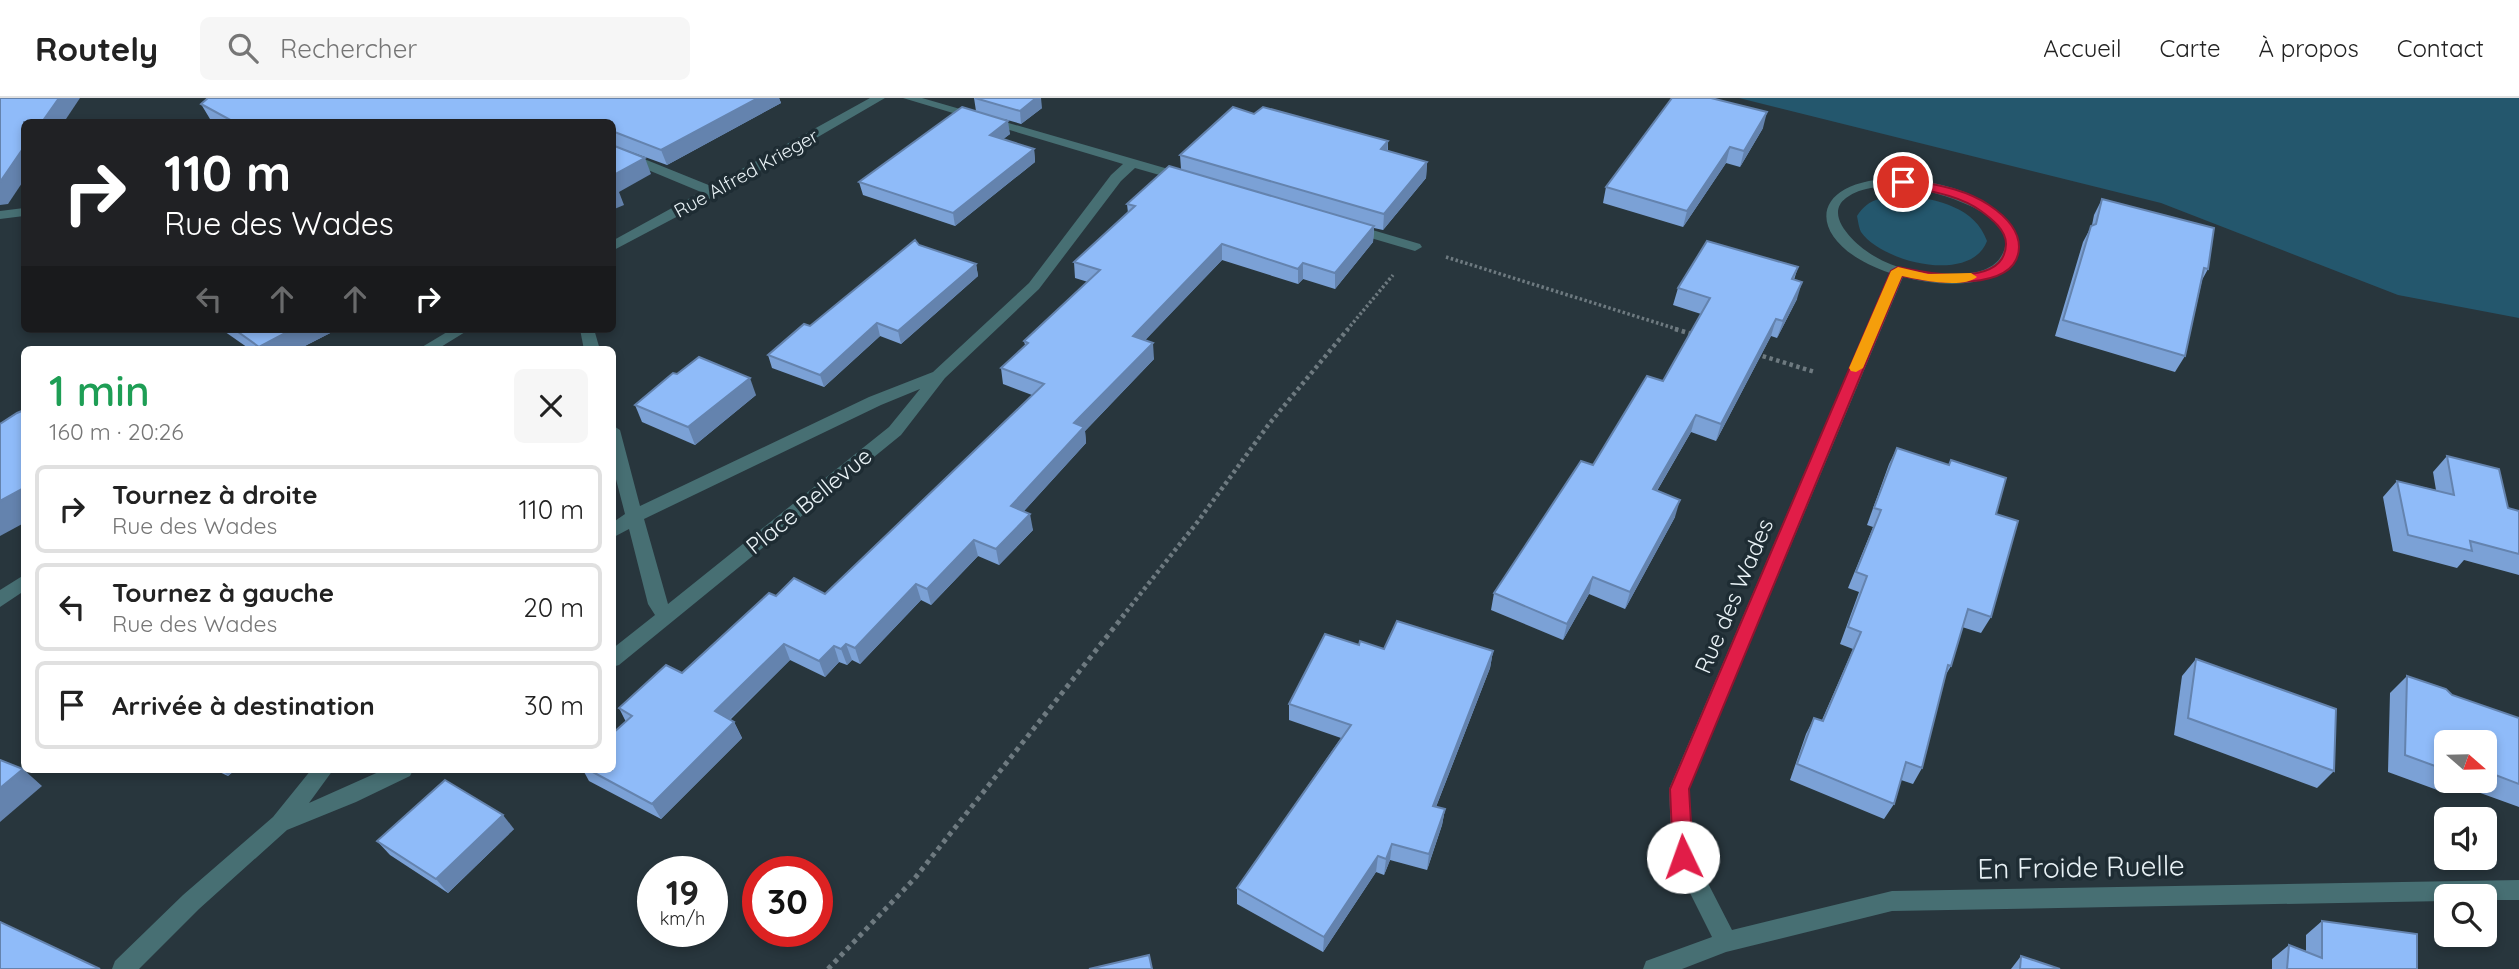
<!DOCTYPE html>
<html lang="fr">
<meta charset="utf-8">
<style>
:root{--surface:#fff;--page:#f6f6f6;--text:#222;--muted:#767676;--line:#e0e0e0}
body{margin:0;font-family:Quicksand,sans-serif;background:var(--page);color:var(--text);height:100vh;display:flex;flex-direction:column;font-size:26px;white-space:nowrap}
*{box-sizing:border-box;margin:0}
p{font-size:23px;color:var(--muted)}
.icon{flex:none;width:38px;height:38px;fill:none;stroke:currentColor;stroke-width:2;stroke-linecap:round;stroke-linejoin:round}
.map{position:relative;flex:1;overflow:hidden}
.details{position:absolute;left:21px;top:248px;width:595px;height:427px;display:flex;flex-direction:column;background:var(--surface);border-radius:10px;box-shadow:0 4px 10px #0003}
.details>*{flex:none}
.top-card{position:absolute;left:21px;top:21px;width:595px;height:214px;border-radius:10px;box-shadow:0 4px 10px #0003;background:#202124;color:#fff;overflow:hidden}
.needle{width:46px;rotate:110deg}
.tools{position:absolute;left:2434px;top:632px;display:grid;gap:14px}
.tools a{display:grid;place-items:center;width:63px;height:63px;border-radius:10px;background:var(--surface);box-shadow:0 4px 10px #0003;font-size:35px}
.speed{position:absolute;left:637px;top:758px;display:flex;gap:14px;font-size:35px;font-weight:700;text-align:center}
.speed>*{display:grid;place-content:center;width:91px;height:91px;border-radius:50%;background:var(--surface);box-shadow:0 4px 10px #0003;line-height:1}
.speed small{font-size:18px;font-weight:400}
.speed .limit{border:10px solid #d22;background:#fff;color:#111}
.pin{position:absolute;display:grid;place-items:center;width:60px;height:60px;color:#fff;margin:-30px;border:4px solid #fff;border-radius:50%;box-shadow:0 2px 7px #0007}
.me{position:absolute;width:77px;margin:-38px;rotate:357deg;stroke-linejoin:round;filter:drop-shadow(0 0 5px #0008)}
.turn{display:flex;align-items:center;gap:24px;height:147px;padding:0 28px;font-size:32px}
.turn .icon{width:91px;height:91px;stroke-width:2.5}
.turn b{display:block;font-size:49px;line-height:60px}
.lanes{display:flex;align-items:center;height:66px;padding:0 28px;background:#0003;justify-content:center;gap:35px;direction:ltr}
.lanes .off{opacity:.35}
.round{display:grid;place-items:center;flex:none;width:74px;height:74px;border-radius:10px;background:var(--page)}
.overview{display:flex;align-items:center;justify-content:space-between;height:119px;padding:0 28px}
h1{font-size:42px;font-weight:600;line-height:52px;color:#1e9e55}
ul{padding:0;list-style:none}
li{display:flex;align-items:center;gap:21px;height:88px;margin:0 14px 10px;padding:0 14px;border:4px solid var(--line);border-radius:10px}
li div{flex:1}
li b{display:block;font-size:26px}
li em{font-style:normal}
header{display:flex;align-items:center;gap:42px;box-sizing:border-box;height:98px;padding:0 35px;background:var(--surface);border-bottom:2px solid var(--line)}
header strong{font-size:33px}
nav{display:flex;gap:38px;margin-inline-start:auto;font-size:24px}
.search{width:490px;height:63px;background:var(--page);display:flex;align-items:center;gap:18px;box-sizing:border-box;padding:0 24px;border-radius:10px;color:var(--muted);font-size:26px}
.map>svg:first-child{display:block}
.green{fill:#24576d}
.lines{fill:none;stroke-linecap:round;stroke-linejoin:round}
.path-far2{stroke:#6e7a80;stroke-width:3.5;stroke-dasharray:2.5 2.5;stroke-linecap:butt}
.path-far1{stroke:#6e7a80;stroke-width:4.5;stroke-dasharray:3.5 3.5;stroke-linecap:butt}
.path{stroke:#6e7a80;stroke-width:5;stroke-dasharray:4.5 4.5;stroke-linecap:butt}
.minor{fill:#476f73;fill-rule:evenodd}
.wall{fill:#7ba1d6;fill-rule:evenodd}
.shaded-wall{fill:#6483ae}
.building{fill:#8fbbf9;stroke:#6483ae;stroke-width:2}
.route{fill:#e11d48;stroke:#92132f;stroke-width:2}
.slow{fill:#f59e0b}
.labels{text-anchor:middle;stroke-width:7;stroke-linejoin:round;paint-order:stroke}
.far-street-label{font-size:19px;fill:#e9f2f6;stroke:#1e2c33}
.street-label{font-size:23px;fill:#e9f2f6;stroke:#1e2c33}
.near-street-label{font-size:28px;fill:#e9f2f6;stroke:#1e2c33}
</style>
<header>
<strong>Routely</strong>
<div class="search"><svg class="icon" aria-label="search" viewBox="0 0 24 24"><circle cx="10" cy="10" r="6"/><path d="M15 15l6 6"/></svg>Rechercher</div>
<nav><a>Accueil</a><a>Carte</a><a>À propos</a><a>Contact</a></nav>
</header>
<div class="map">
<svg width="2519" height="871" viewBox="0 0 2519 871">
<rect width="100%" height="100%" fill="#28363d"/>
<g class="green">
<polygon points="1739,0 2519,0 2519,220 2398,197 2161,105"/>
<path d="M1906,97C1938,102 1975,109 1987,143C1971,186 1883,165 1861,134C1859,130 1858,123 1857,118C1869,99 1885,99 1906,97Z"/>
</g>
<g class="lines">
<g class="path-far2">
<polyline points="1446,159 1680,232"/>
<polyline points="1347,232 1393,177"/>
</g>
<g class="path-far1">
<polyline points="1675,231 1695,237"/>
<polyline points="1756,256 1815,274"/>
<polyline points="1122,519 1199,422 1269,326 1348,231"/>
</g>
<polyline class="path" points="828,871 915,780 1124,517"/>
<g class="minor">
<polygon points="870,0 885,0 718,97 612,153 612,143 701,94 612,57 612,48 711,88"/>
<path d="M903,0H922L1189,77L1191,80L1184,84L1135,70L1121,83L1039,191L945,280L901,337L619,567L612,569V551L655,517L648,506L629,431L612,440V425L625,416L612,366V327L620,332L640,408L869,299L933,274L1029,185L1111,77L1123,66ZM920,291L889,329L668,506L644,421L881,307Z"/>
<path d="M1903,80C1930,84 1957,88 1981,102C2011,118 2039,159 1994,178C1966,190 1931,186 1903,179L1689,691L1694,758L1732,832L1892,793L2519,782V802H2485V798H2446V803L1892,813L1726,854L1682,871H1643L1646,863L1712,839L1672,759L1669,691L1890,175C1806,147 1800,80 1903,80ZM1903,88C1929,92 2030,116 2000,160C1992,172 1975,175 1962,176C1933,179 1899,173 1874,158C1858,149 1822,118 1846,100C1862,88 1884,88 1903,88Z"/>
<polygon points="24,110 24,118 0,121 0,113"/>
<polygon points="1352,126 1420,146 1422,149 1415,153 1347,133 1347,127"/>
<polygon points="452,231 470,231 436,252 417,252"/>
<polygon points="580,231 594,231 600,252 584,252"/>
<polygon points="24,477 24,493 0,509 0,492"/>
<polygon points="311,672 333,672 309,705 383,672 413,672 410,678 356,704 287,732 199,811 139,871 112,871 115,863 183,797 273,719"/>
</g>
</g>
<g class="wall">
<polygon points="208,0 779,0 781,5 667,67 612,47 612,24 216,24 210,21 201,6"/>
<polygon points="974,0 1042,10 1021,26 1004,21 1010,36 1003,41 1034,51 1035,64 955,128 863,97 859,84 976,13"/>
<polygon points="1254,16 1388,43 1388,53 1427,64 1426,80 1383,132 1374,130 1373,144 1335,191 1303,181 1298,186 1222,162 1145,242 1154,261 1085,333 1086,345 1024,413 1033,432 999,467 978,458 931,507 921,502 860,566 852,562 847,567 839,564 825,579 790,562 730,622 734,624 742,640 661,721 589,683 583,672 612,672 626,624 619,610 682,575 776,498 825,496 1032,297 1003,286 1001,270 1025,247 1024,243 1088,184 1075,180 1074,164 1128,115 1127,106 1181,71 1180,57"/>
<polygon points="1763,30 1740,69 1726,65 1683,129 1603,105 1606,89"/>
<polygon points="2102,101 2208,171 2202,182 2185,258 2175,274 2055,238 2083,144 2092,127 2094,117"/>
<polygon points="919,147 976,166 978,178 901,246 880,238 824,289 772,270 768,257 810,228"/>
<polygon points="1798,169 1794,182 1797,201 1777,240 1771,238 1716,343 1691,334 1657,393 1675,419 1625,511 1589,496 1563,542 1491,512 1494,495 1593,367 1663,283 1701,216 1673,207 1678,190"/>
<polygon points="221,231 338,231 297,252 251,252"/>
<polygon points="677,276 756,297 695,347 642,324 635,307"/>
<polygon points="1897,350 1996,416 1991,519 1981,535 1962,529 1951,568 1945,578 1922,670 1913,686 1901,682 1894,706 1884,721 1790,682 1806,636 1814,620 1822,622 1853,551 1840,546 1859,494 1848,490 1873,429 1867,427 1889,366"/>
<polygon points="2447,358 2508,410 2519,413 2519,477 2464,462 2457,470 2393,453 2383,399 2397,383 2436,392 2433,374"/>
<polygon points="1359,547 1384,551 1493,553 1490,570 1436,709 1445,711 1442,727 1427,772 1390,762 1384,777 1376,774 1323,854 1237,806 1237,790 1341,640 1289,622 1289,606"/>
<polygon points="2196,561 2334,673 2317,690 2174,637 2182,578"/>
<path d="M2407,578L2452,597L2519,620V709L2450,684L2440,693L2388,674L2390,595ZM2446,644H2485V682H2446Z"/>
<polygon points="215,672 235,672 228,678"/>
<polygon points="514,731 448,795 390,757 377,743"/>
<polygon points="2322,823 2417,871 2272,871 2272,861 2289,847 2306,853 2306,837"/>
<polygon points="2021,858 2060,871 2011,871"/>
</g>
<g class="shaded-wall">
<polygon points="59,0 80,0 64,24 42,24"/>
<polygon points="758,0 779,0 781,5 667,67 661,52"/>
<polygon points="1036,0 1041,0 1042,10 1021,26 1020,13"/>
<polygon points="1767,14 1763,30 1740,69 1744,53"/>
<polygon points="1008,23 1010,36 992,50 990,37"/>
<polygon points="1388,43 1387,59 1381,51"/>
<polygon points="24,49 24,82 8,106 0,107 0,84"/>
<polygon points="1730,49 1726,65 1683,129 1687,113"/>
<polygon points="1034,51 1035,64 955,128 953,115"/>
<polygon points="645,60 651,76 619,94 624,107 612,112 612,78"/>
<polygon points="1427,64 1426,80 1383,132 1384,116"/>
<polygon points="1374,128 1373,144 1335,191 1335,175"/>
<polygon points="1222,146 1222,162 1134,254 1133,238"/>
<polygon points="1303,165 1303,181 1298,186 1298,171"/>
<polygon points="976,166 978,178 901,246 898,233"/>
<polygon points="1802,184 1797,201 1777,240 1783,223"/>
<polygon points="1776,221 1771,238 1716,343 1721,326"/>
<polygon points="877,225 880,238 824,289 820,277"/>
<polygon points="293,231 338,231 297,252 261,252 259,249"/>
<polygon points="1153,245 1154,261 1085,333 1086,345 1014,424 1011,408 1074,325"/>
<polygon points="750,280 756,297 695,347 688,329"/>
<polygon points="1696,317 1691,334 1648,408 1653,391"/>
<polygon points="24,390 24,425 0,438 0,403"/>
<polygon points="1680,402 1675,419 1625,511 1630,494"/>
<polygon points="1030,416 1033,432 999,467 996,451"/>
<polygon points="974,442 978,458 931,507 927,491"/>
<polygon points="1593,479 1589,496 1563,542 1567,526"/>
<polygon points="916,486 921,502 860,566 855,550"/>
<polygon points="784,546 790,562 722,629 715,613"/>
<polygon points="846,546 852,562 847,567 841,551"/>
<polygon points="834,548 839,564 825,579 819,563"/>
<polygon points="1493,553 1490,570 1430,724 1433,708"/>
<polygon points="734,624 742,640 661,721 652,706"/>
<polygon points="23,671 42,688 0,724 0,690"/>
<polygon points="222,672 235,672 228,678"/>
<polygon points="1445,711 1442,727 1427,772 1429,756"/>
<polygon points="503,717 514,731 448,795 436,781"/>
<polygon points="1392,746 1390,762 1384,777 1386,761"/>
<polygon points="1378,758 1376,774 1323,854 1324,839"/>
</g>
<g class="building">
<polygon points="0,0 59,0 42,24 24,24 24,49 0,84"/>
<polygon points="208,0 758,0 661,52 612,33 612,24 234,24 201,6"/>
<polygon points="975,0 1036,0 1020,13"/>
<polygon points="1672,0 1711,0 1767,14 1744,53 1730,49 1687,113 1606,89"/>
<polygon points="962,9 1008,23 990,37 1034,51 953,115 859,84"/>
<polygon points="1233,9 1254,16 1263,9 1388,43 1381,51 1427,64 1384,116 1180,57"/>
<polygon points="612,47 645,60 612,78"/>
<polygon points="1169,68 1374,128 1335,175 1303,165 1298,171 1222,146 1133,238 1153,245 1074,325 1084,329 1011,408 1030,416 996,451 974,442 927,491 916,486 855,550 846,546 841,551 834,548 819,563 784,546 715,613 734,624 652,706 589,672 612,672 612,636 632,618 619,610 666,567 682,575 769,495 776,498 794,480 825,496 1044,286 1001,270 1028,245 1024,243 1100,172 1074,164 1135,108 1127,106"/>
<polygon points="2102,101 2214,130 2208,171 2204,170 2185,258 2063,222 2091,128 2096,126"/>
<polygon points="915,142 919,147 976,166 898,233 877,225 820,277 768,257 804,226 810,228"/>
<polygon points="1707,143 1798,169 1792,181 1802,184 1783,223 1776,221 1721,326 1696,317 1653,391 1680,402 1630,494 1593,479 1567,526 1494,495 1581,363 1593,367 1647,278 1663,283 1710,200 1678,190"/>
<polygon points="234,231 293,231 259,249"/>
<polygon points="699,259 750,280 688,329 635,307 673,275 677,276"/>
<polygon points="24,312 24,390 0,403 0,326 17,315"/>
<polygon points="1897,350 1949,367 1951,362 2006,380 1996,416 2018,423 1991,519 1968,511 1951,568 1948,567 1922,670 1906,664 1894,706 1797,666 1814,620 1823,623 1861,534 1848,529 1867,478 1856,474 1881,412 1874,410"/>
<polygon points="2447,358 2499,371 2508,410 2519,413 2519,456 2470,443 2472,453 2408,437 2397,383 2454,397"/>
<polygon points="1397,523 1493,553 1433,708 1445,711 1429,756 1392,746 1386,761 1378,758 1324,839 1237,790 1351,627 1289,606 1325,536 1359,547 1360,543 1384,551"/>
<polygon points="2196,561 2336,611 2334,673 2188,620"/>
<polygon points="2407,578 2446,591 2452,597 2519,620 2519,686 2485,673 2485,644 2446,644 2446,672 2405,657"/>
<polygon points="0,662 23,671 0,690"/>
<polygon points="445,682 503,717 436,781 377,743"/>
<polygon points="2322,823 2417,836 2417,871 2287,871 2289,847 2322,860"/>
<polygon points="0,824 100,871 0,871"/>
<polygon points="1149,857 1152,871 1089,871"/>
<polygon points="2021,858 2060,871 2020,871"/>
</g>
<path class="route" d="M1903,80C1932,86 1964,90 1989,107C2004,117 2019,131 2019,149C2018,196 1930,184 1902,178L1689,691L1693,759L1690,765L1683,767L1676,765L1673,759L1670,691L1891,173L1898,169C1925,175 2005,191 2006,146C2006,132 1992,121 1981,113C1957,96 1927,93 1899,87V81Z"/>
<path class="slow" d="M1898,169L1928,176L1971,175L1977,179C1963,191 1920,182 1902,178L1863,270L1856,274L1851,273L1849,270L1891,173Z"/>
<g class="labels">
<g class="far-street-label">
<text transform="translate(746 75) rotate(-29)" y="7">Rue Alfred Krieger</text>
</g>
<g class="street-label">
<text transform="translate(809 403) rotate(-39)" y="8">Place Bellevue</text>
<text transform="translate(1734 498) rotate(-67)" y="8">Rue des Wades</text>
</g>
<g class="near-street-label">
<text transform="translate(2081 769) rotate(-1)" y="10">En Froide Ruelle</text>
</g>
</g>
</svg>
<div class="tools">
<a><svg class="needle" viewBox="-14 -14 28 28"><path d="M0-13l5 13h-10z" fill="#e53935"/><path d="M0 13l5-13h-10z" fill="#767676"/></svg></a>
<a><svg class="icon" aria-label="sound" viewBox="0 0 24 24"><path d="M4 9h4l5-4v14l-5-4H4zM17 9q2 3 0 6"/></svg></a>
<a><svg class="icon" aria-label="search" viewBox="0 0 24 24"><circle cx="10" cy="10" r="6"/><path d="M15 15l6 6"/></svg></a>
</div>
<div class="speed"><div>19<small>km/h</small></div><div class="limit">30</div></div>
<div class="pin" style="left:1903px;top:84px;background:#d93025"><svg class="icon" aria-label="arrive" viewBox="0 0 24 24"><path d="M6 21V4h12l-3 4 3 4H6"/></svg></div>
<svg class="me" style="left:1683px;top:759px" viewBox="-20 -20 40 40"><circle r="19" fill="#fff"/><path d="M0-13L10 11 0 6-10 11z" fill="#e11d48"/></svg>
<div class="top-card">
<div class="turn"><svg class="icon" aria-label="right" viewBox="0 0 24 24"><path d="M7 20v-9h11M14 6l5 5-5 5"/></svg><div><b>110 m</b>Rue des Wades</div></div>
<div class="lanes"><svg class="icon off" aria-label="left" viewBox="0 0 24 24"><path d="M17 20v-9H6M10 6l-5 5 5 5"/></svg><svg class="icon off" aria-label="ahead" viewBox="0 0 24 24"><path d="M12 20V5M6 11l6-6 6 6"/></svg><svg class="icon off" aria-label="ahead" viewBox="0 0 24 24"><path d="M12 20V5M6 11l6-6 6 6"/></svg><svg class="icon" aria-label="right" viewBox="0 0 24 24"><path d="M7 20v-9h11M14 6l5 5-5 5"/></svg></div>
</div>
<section class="details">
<div class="overview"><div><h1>1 min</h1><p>160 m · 20:26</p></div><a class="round"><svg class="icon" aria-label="close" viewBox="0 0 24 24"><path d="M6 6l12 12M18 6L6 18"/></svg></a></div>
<ul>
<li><svg class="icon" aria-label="right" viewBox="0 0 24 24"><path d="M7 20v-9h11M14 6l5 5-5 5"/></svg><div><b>Tournez à droite</b><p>Rue des Wades</p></div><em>110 m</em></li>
<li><svg class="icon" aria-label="left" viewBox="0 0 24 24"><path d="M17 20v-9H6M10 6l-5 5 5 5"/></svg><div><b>Tournez à gauche</b><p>Rue des Wades</p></div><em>20 m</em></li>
<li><svg class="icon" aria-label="arrive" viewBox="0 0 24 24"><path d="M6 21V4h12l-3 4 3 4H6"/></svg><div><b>Arrivée à destination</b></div><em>30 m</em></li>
</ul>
</section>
</div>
